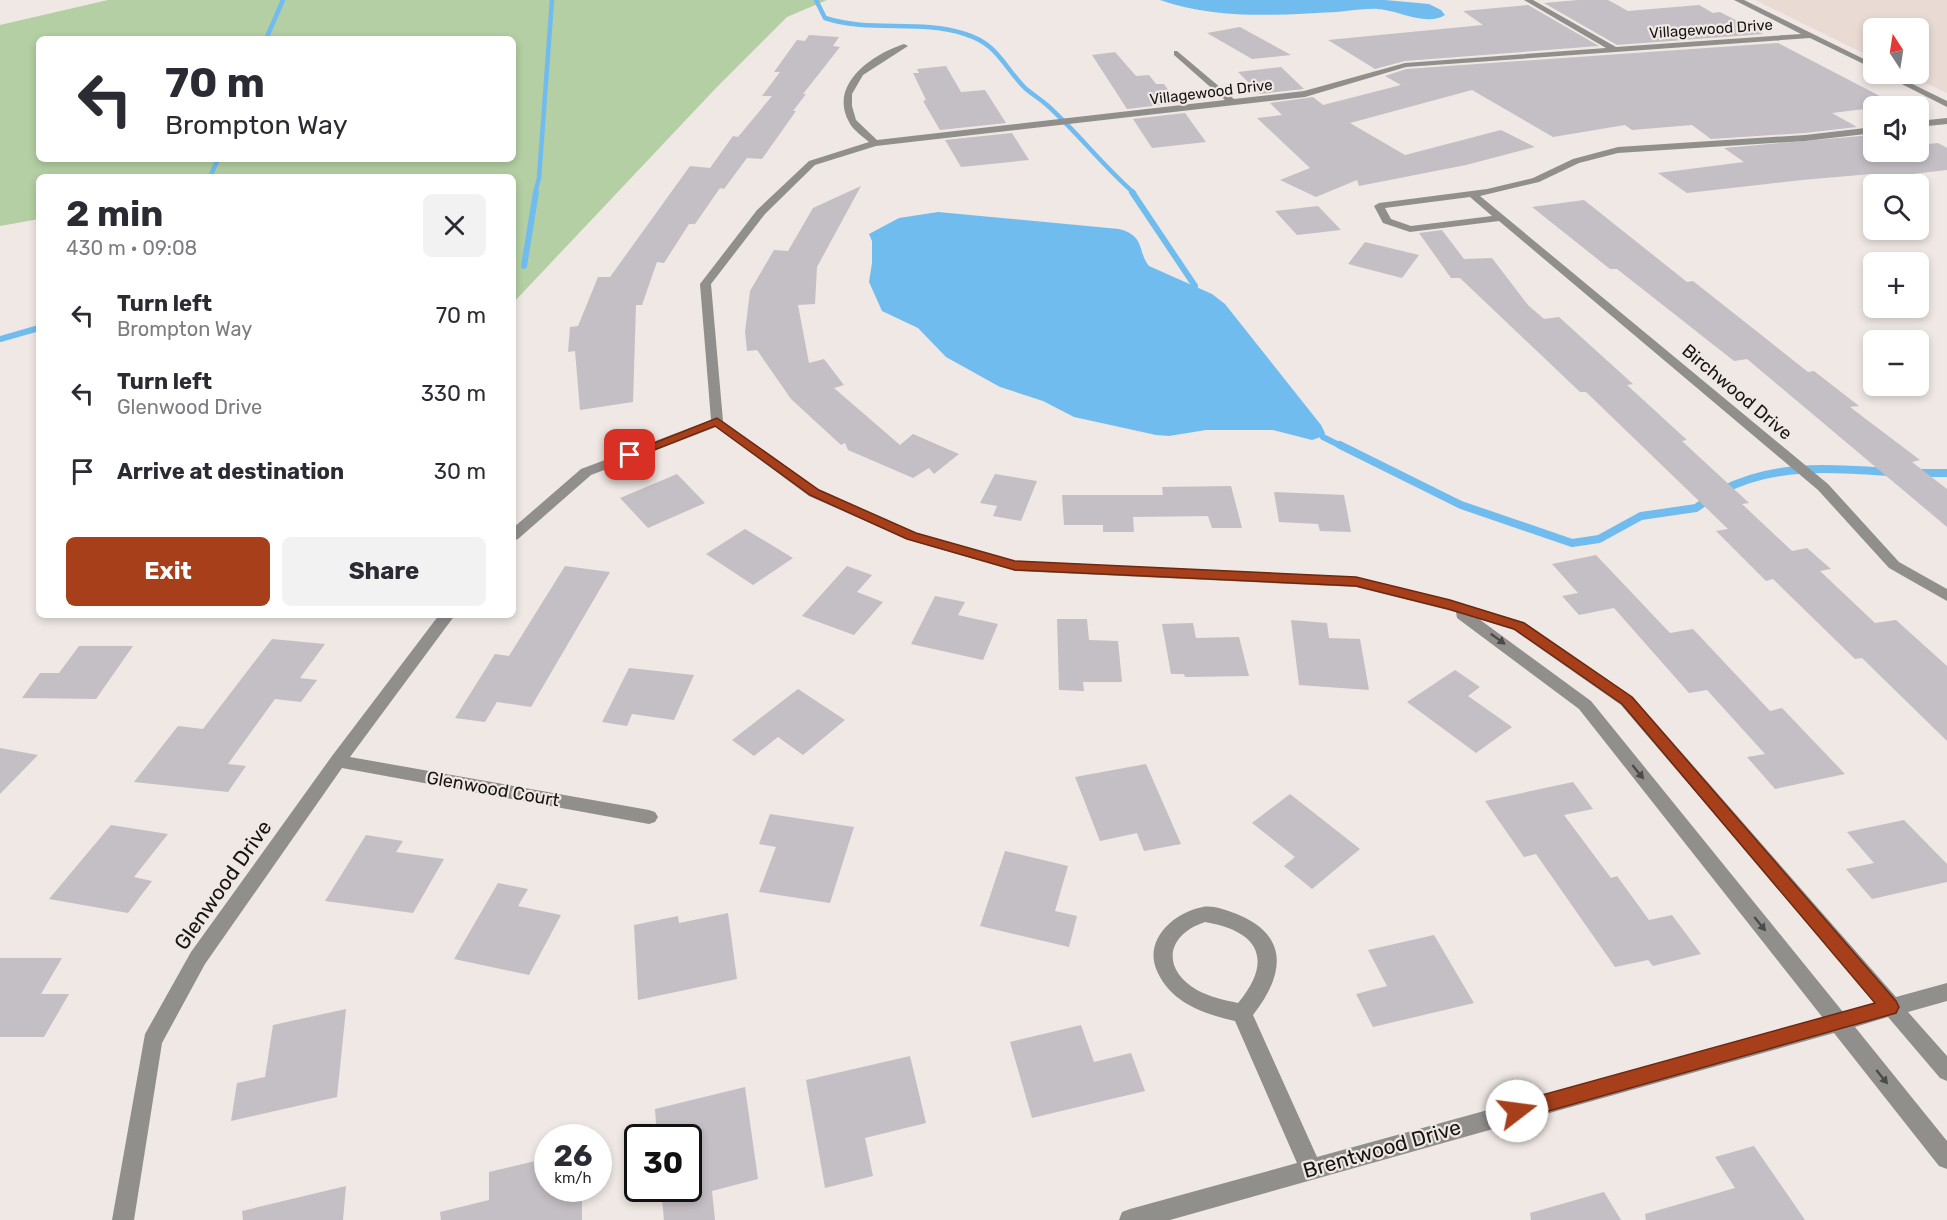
<!DOCTYPE html>
<meta charset="utf-8">
<style>
:root{--surface:#fff;--page:#f2f2f3;--text:#2b2b33;--muted:#7c7c81;--accent:#a63f1a}
body{margin:0;font-family:Rubik,sans-serif;background:var(--page);color:var(--text);height:100vh;display:flex;flex-direction:column;font-size:22px;white-space:nowrap}
*{box-sizing:border-box;margin:0}
p{font-size:20px;color:var(--muted)}
.icon{flex:none;width:33px;height:33px;fill:none;stroke:currentColor;stroke-width:2;stroke-linecap:round;stroke-linejoin:round}
.map{position:relative;flex:1;overflow:hidden}
.panel{position:absolute;left:36px;top:174px;width:480px;height:444px;display:flex;flex-direction:column;background:var(--surface);border-radius:9px;box-shadow:0 3px 9px #0003}
.panel>*{flex:none}
.guide{position:absolute;left:36px;top:36px;width:480px;height:126px;border-radius:9px;box-shadow:0 3px 9px #0003;background:#fff;color:var(--text);overflow:hidden}
.needle{width:39px;rotate:348deg}
.controls{position:absolute;left:1863px;top:18px;display:grid;gap:12px}
.controls a{display:grid;place-items:center;width:66px;height:66px;border-radius:9px;background:var(--surface);box-shadow:0 3px 9px #0003;font-size:30px}
.speed{position:absolute;left:534px;top:1124px;display:flex;gap:12px;font-size:30px;font-weight:700;text-align:center}
.speed>*{display:grid;place-content:center;width:78px;height:78px;border-radius:50%;background:var(--surface);box-shadow:0 3px 9px #0003;line-height:1}
.speed small{font-size:15px;font-weight:400}
.speed .limit{border:3px solid #111;border-radius:9px;background:#fff;color:#111}
.pin{position:absolute;display:grid;place-items:center;width:51px;height:51px;color:#fff;margin:-26px;border-radius:12px;box-shadow:0 3px 9px #0006}
.me{position:absolute;width:66px;margin:-33px;rotate:75deg;stroke-linejoin:round;filter:drop-shadow(0 0 4px #0008)}
.turn{display:flex;align-items:center;gap:21px;height:126px;padding:0 30px;font-size:27px}
.turn .icon{width:78px;height:78px;stroke-width:2.5}
.turn b{display:block;font-size:42px;line-height:51px}
.round{display:grid;place-items:center;flex:none;width:63px;height:63px;border-radius:9px;background:var(--page)}
.summary{display:flex;align-items:center;justify-content:space-between;height:102px;padding:0 30px}
h1{font-size:36px;font-weight:700;line-height:45px}
.button{display:flex;gap:12px;margin-top:auto;padding:12px 30px}
.button a{flex:1;height:69px;border-radius:9px;background:var(--accent);color:#fff;font-size:24px;font-weight:700;line-height:69px;text-align:center}
.button a+a{background:var(--page);color:var(--text)}
ul{padding:0;list-style:none}
li{display:flex;align-items:center;gap:18px;height:78px;padding:0 30px}
li div{flex:1}
li b{display:block;font-size:22px}
li em{font-style:normal}
.map>svg:first-child{display:block}
.built{fill:#e9dbd3}
.green{fill:#b4cfa3;fill-rule:evenodd}
.water{fill:#71bcef}
.lines{fill:none;stroke-linecap:round;stroke-linejoin:round}
.stream-far2{stroke:#71bcef;stroke-width:4.5}
.stream-far1{stroke:#71bcef;stroke-width:6}
.stream{stroke:#71bcef;stroke-width:8}
.building{fill:#c4bfc4}
.minor{fill:#908f8c;fill-rule:evenodd}
.oneway{fill:#4d4b49}
.route{fill:#a63f1a;stroke:#6c2911;stroke-width:1.5}
.labels{text-anchor:middle;stroke-width:4.5;stroke-linejoin:round;paint-order:stroke}
.far-street-label{font-size:15px;fill:#171413;stroke:#efe8e4}
.street-label{font-size:18px;fill:#171413;stroke:#efe8e4}
.near-street-label{font-size:21px;fill:#171413;stroke:#efe8e4}
</style>
<div class="map">
<svg width="1947" height="1220" viewBox="0 0 1947 1220">
<rect width="100%" height="100%" fill="#efe8e4"/>
<polygon class="built" points="1755,0 1947,0 1947,93 1906,74 1918,74 1918,28 1874,28 1873,58"/>
<path class="green" d="M108,0H827L787,17L716,88L513,303V177H39V219L0,226V25ZM39,39H513V159H39Z"/>
<g class="water">
<path d="M1160,0H1385L1429,4L1441,10L1445,15C1426,27 1398,10 1378,9C1365,8 1350,11 1337,12C1278,15 1217,20 1160,0Z"/>
<path d="M938,212L1119,229C1146,236 1137,251 1149,266L1212,294L1225,304L1321,425L1325,433L1324,436L1312,440L1273,430H1206L1169,436L1156,435L1074,417L1043,401L1000,387L946,357L918,328L882,311L869,282L872,263V241L869,234L899,218Z"/>
</g>
<g class="lines">
<g class="stream-far2">
<path d="M816,0L825,18C871,33 919,19 965,34C998,44 1003,66 1025,88C1032,94 1040,99 1047,105C1078,133 1103,166 1134,193"/>
<polyline points="266,39 283,0"/>
<polyline points="210,177 218,159"/>
<polyline points="535,193 539,178 552,0"/>
</g>
<g class="stream-far1">
<polyline points="1132,192 1195,286"/>
<polyline points="524,266 536,192"/>
<polyline points="0,339 39,328"/>
<polyline points="1323,437 1343,447"/>
</g>
<g class="stream">
<polyline points="1340,445 1461,505 1572,543 1599,539 1641,516 1696,508 1710,498"/>
<polyline points="1917,473 1947,473"/>
<path d="M1721,491C1774,463 1832,468 1890,472"/>
</g>
</g>
<g class="building">
<polygon points="1578,0 1608,0 1628,11 1699,5 1713,13 1720,12 1763,34 1617,45 1544,3"/>
<polygon points="1528,5 1599,46 1405,61 1375,69 1328,40 1483,25 1463,11"/>
<polygon points="1240,27 1291,55 1252,59 1207,33"/>
<polygon points="809,35 839,37 833,46 840,47 803,94 806,94 793,111 796,111 762,159 747,158 724,189 720,188 695,224 689,224 664,263 657,262 642,305 636,305 633,402 580,410 575,351 568,352 570,327 578,326 598,277 610,277 690,166 710,168 733,136 738,137 772,96 762,96 780,72 774,72 797,40 805,41"/>
<polygon points="1778,43 1897,105 1832,113 1857,127 1805,133 1711,139 1692,125 1632,130 1625,125 1553,137 1472,90 1350,123 1405,155 1501,130 1535,147 1466,165 1359,186 1357,180 1316,197 1280,180 1310,168 1257,118 1282,115 1270,103 1313,97 1323,105 1401,85 1385,76 1406,69"/>
<polygon points="1115,52 1136,76 1149,75 1156,84 1164,84 1178,103 1127,109 1092,55"/>
<polygon points="946,66 961,92 985,90 1006,123 940,130 923,101 926,100 913,73 919,73 917,69"/>
<polygon points="1281,67 1304,89 1260,94 1238,72"/>
<polygon points="1185,113 1206,142 1152,148 1133,119"/>
<polygon points="1012,133 1029,160 961,167 945,140"/>
<polygon points="1872,135 1874,152 1918,152 1918,145 1938,143 1947,148 1947,170 1878,178 1871,174 1802,180 1687,193 1658,173 1744,162 1724,148"/>
<polygon points="861,186 817,267 815,304 798,305 809,363 824,359 844,385 834,388 900,445 913,434 959,454 934,474 929,468 913,478 848,450 845,443 841,445 791,399 757,350 747,351 745,332 750,291 774,250 788,251 813,208"/>
<polygon points="1584,200 1687,282 1693,281 1808,372 1814,371 1859,406 1850,407 1920,460 1912,462 1947,489 1947,527 1747,359 1734,361 1617,269 1610,269 1532,207"/>
<polygon points="1318,206 1341,230 1297,235 1275,211"/>
<polygon points="1442,230 1464,259 1492,258 1528,305 1544,319 1559,317 1633,384 1627,385 1687,440 1682,441 1749,503 1742,504 1792,551 1807,548 1831,569 1820,571 1875,623 1896,620 1947,666 1947,741 1862,658 1855,659 1773,579 1766,581 1716,531 1728,529 1586,392 1580,392 1460,278 1451,278 1419,233"/>
<polygon points="1365,242 1419,255 1402,278 1348,264"/>
<polygon points="677,474 705,503 648,528 620,498"/>
<polygon points="995,474 1037,481 1021,521 993,516 997,506 980,503"/>
<polygon points="1231,486 1242,528 1212,528 1208,516 1133,517 1134,532 1103,532 1103,525 1064,525 1062,495 1163,495 1162,487"/>
<polygon points="1274,492 1344,495 1351,532 1320,531 1318,524 1279,522"/>
<polygon points="745,529 793,558 753,585 706,554"/>
<polygon points="1596,555 1670,633 1693,629 1770,711 1782,708 1845,774 1775,789 1747,757 1765,754 1707,690 1689,693 1614,608 1579,615 1562,596 1578,593 1552,564"/>
<polygon points="565,566 610,572 531,707 497,702 485,722 455,718 495,654 509,656"/>
<polygon points="847,566 872,575 857,592 883,602 854,635 802,616"/>
<polygon points="935,596 965,602 958,615 998,624 983,660 911,644"/>
<polygon points="1057,619 1087,619 1089,640 1118,641 1122,682 1083,682 1084,691 1059,690"/>
<polygon points="1291,620 1327,623 1329,638 1360,639 1369,690 1299,685"/>
<polygon points="1193,623 1196,638 1239,637 1249,676 1185,677 1184,674 1171,674 1162,624"/>
<polygon points="272,639 325,644 300,678 317,680 301,702 275,699 228,764 246,766 228,792 134,782 178,726 203,729"/>
<polygon points="79,646 133,646 96,699 22,698 40,673 59,673"/>
<polygon points="629,668 694,675 674,720 632,714 627,726 602,722"/>
<polygon points="1455,670 1480,687 1468,696 1512,727 1476,753 1407,702"/>
<polygon points="798,689 845,720 803,755 778,737 754,756 732,740"/>
<polygon points="0,748 38,755 0,794"/>
<polygon points="1146,764 1181,844 1144,851 1137,833 1100,841 1075,777"/>
<polygon points="1573,782 1593,809 1564,815 1611,878 1617,876 1649,920 1672,915 1701,954 1653,966 1648,960 1615,967 1536,854 1524,857 1485,801"/>
<polygon points="1290,794 1360,849 1312,889 1284,866 1295,857 1252,823"/>
<polygon points="770,814 854,827 830,903 759,892 776,847 759,844"/>
<polygon points="1904,820 1947,864 1947,882 1872,899 1846,869 1874,863 1847,832"/>
<polygon points="111,825 168,834 134,877 152,881 128,913 49,899"/>
<polygon points="366,835 403,841 396,852 444,859 413,913 325,901"/>
<polygon points="1005,851 1068,866 1055,911 1077,916 1069,947 980,926"/>
<polygon points="498,883 528,889 518,906 561,915 529,975 454,959"/>
<polygon points="728,913 737,979 638,1000 634,925 678,916 679,923"/>
<polygon points="1434,935 1474,1003 1373,1027 1356,994 1387,986 1368,950"/>
<polygon points="0,958 62,958 41,994 69,994 44,1037 0,1037"/>
<polygon points="346,1009 337,1097 231,1121 237,1083 265,1077 273,1025"/>
<polygon points="1081,1025 1094,1062 1131,1053 1145,1091 1032,1118 1010,1042"/>
<polygon points="910,1056 926,1123 865,1138 873,1176 825,1188 806,1080"/>
<polygon points="745,1087 758,1179 712,1191 715,1220 664,1220 661,1188 688,1188 688,1137 657,1137 655,1109"/>
<polygon points="1754,1146 1805,1220 1646,1220 1645,1214 1735,1188 1715,1157"/>
<polygon points="548,1158 548,1188 582,1188 582,1220 441,1220 440,1212 489,1200 489,1172"/>
<polygon points="346,1186 343,1220 243,1220 242,1211"/>
<polygon points="1604,1192 1621,1220 1531,1220 1530,1213"/>
</g>
<g class="lines">
<g class="minor">
<path d="M1524,0H1533L1616,47L1801,34L1734,0H1744L1874,64V69L1810,38L1406,67L1305,97L876,146L815,165L765,214L711,284L723,421L819,490L916,533L1015,561L1356,577L1450,600L1524,622L1633,697L1896,997L1947,983V1001L1908,1012L1947,1056V1081L1940,1078L1888,1017L1855,1027L1947,1141V1169L1939,1166L1834,1033L1170,1220H1119L1122,1212L1130,1209L1297,1163L1235,1021C1204,1014 1171,1003 1157,971C1143,940 1174,912 1203,907C1214,905 1229,911 1239,915C1291,937 1283,977 1253,1015L1317,1157L1823,1018L1579,709L1457,618L1456,612L1356,587L1015,571L906,539L809,496L716,427L591,475L518,539L513,541V528L581,469L711,420L700,284L757,210L809,161L869,142C862,136 853,130 849,122C828,84 873,54 904,44L908,46L863,75L852,94V106L856,120L877,140L1225,100L1174,55V51H1177L1234,99L1304,91L1405,63L1606,48ZM1479,619L1514,630L1621,705L1876,1003L1843,1012L1591,701ZM1205,922C1259,931 1274,960 1238,1003C1224,1000 1210,997 1197,990C1161,969 1166,935 1205,922Z"/>
<polygon points="1882,74 1892,74 1947,101 1947,107"/>
<polygon points="1947,118 1947,124 1918,127 1918,121"/>
<path d="M1874,127V133L1805,141L1618,153L1579,163L1539,182L1480,196L1828,484L1899,562L1947,589V601L1889,568L1818,490L1499,221L1410,232L1383,223L1374,206L1379,203L1487,189L1533,178L1573,159L1618,147L1805,135ZM1470,197L1492,216L1411,226L1391,219L1385,208Z"/>
<polygon points="439,615 455,615 350,757 649,810 655,812 658,817 655,822 649,824 342,768 205,964 162,1043 134,1220 112,1220 145,1034 191,952 332,756"/>
</g>
</g>
<defs><path id="oneway-solid" d="M-6-.8H1V-3.2L6.5 0L1 3.2V.8H-6Z" transform="scale(1.5)"/></defs>
<g class="oneway">
<use href="#oneway-solid" transform="translate(1498 639) rotate(36)"/>
<use href="#oneway-solid" transform="translate(1638 772) rotate(51)"/>
<use href="#oneway-solid" transform="translate(1760 924) rotate(51)"/>
<use href="#oneway-solid" transform="translate(1882 1077) rotate(51)"/>
</g>
<polygon class="route" points="717,418 819,490 916,533 1015,561 1356,577 1450,600 1524,623 1632,697 1896,1001 1899,1007 1896,1013 1517,1120 1510,1118 1508,1111 1510,1104 1517,1102 1875,1003 1622,704 1514,629 1448,609 1356,586 1015,570 907,539 810,495 715,426 634,458 624,455"/>
<g class="labels">
<g class="far-street-label">
<text transform="translate(1711 29) rotate(-4)" y="5">Villagewood Drive</text>
<text transform="translate(1211 92) rotate(-7)" y="5">Villagewood Drive</text>
</g>
<g class="street-label">
<text transform="translate(1737 392) rotate(40)" y="6">Birchwood Drive</text>
<text transform="translate(493 789) rotate(10)" y="6">Glenwood Court</text>
</g>
<g class="near-street-label">
<text transform="translate(223 885) rotate(-55)" y="7">Glenwood Drive</text>
<text transform="translate(1382 1149) rotate(-16)" y="7">Brentwood Drive</text>
</g>
</g>
</svg>
<div class="controls">
<a><svg class="needle" viewBox="-14 -14 28 28"><path d="M0-13l5 13h-10z" fill="#e53935"/><path d="M0 13l5-13h-10z" fill="#7c7c81"/></svg></a>
<a><svg class="icon" aria-label="sound" viewBox="0 0 24 24"><path d="M4 9h4l5-4v14l-5-4H4zM17 9q2 3 0 6"/></svg></a>
<a><svg class="icon" aria-label="search" viewBox="0 0 24 24"><circle cx="10" cy="10" r="6"/><path d="M15 15l6 6"/></svg></a>
<a>+</a>
<a>−</a>
</div>
<div class="speed"><div>26<small>km/h</small></div><div class="limit">30</div></div>
<div class="pin" style="left:630px;top:455px;background:#d93025"><svg class="icon" aria-label="arrive" viewBox="0 0 24 24"><path d="M6 21V4h12l-3 4 3 4H6"/></svg></div>
<svg class="me" style="left:1517px;top:1111px" viewBox="-20 -20 40 40"><circle r="19" fill="#fff"/><path d="M0-13L10 11 0 6-10 11z" fill="#a63f1a"/></svg>
<div class="guide">
<div class="turn"><svg class="icon" aria-label="left" viewBox="0 0 24 24"><path d="M17 20v-9H6M10 6l-5 5 5 5"/></svg><div><b>70 m</b>Brompton Way</div></div>
</div>
<section class="panel">
<div class="summary"><div><h1>2 min</h1><p>430 m · 09:08</p></div><a class="round"><svg class="icon" aria-label="close" viewBox="0 0 24 24"><path d="M6 6l12 12M18 6L6 18"/></svg></a></div>
<ul>
<li><svg class="icon" aria-label="left" viewBox="0 0 24 24"><path d="M17 20v-9H6M10 6l-5 5 5 5"/></svg><div><b>Turn left</b><p>Brompton Way</p></div><em>70 m</em></li>
<li><svg class="icon" aria-label="left" viewBox="0 0 24 24"><path d="M17 20v-9H6M10 6l-5 5 5 5"/></svg><div><b>Turn left</b><p>Glenwood Drive</p></div><em>330 m</em></li>
<li><svg class="icon" aria-label="arrive" viewBox="0 0 24 24"><path d="M6 21V4h12l-3 4 3 4H6"/></svg><div><b>Arrive at destination</b></div><em>30 m</em></li>
</ul>
<div class="button"><a>Exit</a><a>Share</a></div>
</section>
</div>
